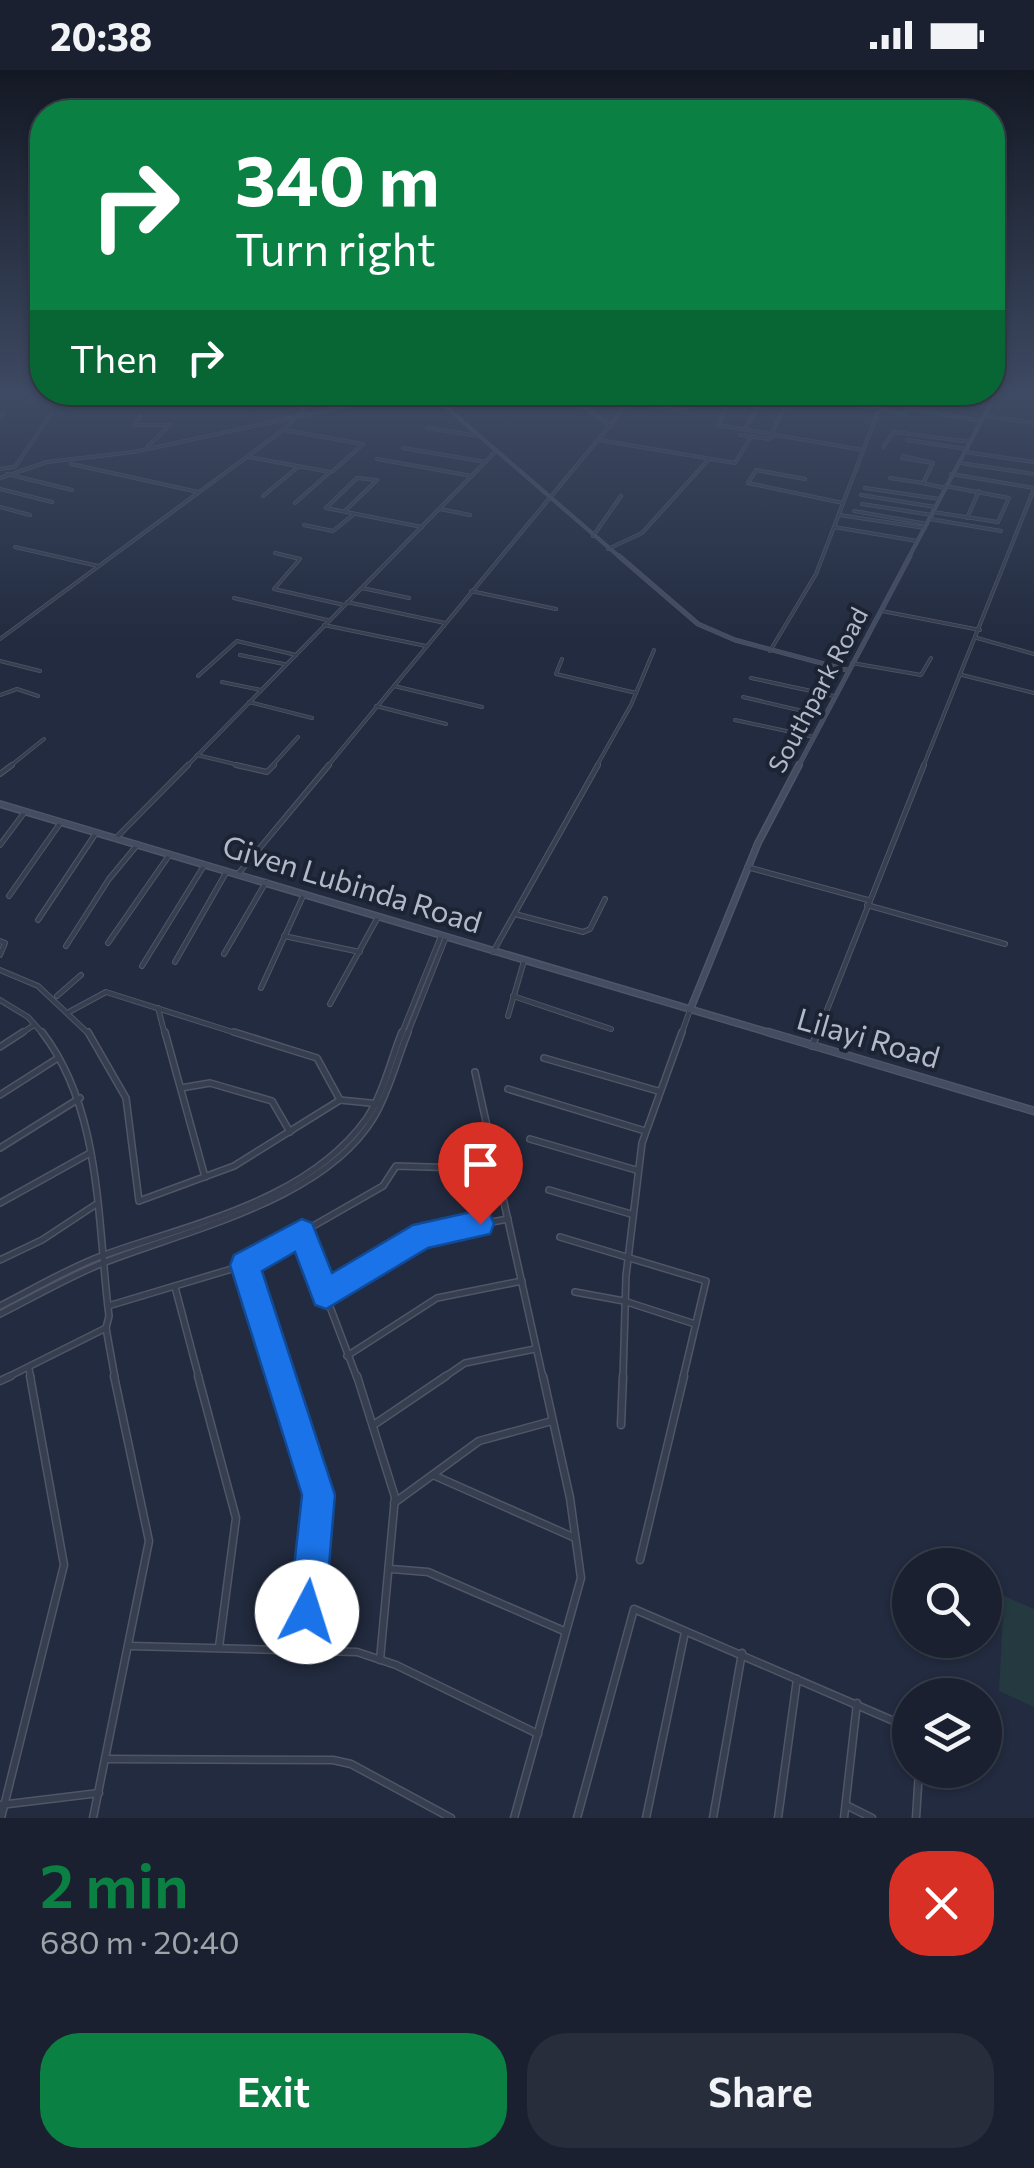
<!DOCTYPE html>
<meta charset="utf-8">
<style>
:root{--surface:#1a202f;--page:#272d3b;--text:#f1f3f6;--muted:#9fa3aa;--line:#383e4b;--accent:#0b8043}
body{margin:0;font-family:Commissioner,sans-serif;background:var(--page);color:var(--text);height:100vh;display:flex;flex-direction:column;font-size:38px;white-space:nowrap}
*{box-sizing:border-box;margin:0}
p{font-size:32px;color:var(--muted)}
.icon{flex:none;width:55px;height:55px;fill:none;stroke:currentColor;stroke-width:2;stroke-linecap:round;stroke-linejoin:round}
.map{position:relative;height:1748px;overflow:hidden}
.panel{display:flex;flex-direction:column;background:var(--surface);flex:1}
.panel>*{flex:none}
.top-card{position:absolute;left:30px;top:30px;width:975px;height:305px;border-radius:40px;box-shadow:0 2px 8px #0004,0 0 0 2px var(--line);background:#0b8043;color:#fff;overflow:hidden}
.controls{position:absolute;left:892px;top:1478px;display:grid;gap:20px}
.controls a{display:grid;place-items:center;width:110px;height:110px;border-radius:50%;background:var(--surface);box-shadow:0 2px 8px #0004,0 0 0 2px var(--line);font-size:50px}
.pin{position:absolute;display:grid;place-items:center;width:85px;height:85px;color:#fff;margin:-102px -42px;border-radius:50% 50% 50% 0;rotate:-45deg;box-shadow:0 0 10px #0007}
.pin .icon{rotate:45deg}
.me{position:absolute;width:110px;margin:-55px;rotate:5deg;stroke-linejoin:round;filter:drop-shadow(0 0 8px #0008)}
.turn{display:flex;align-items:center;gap:35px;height:210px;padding:0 40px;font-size:45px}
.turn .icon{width:130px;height:130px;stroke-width:2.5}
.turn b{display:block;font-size:70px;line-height:85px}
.then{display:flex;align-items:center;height:95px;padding:0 40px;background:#0003;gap:20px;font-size:38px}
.round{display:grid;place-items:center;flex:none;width:105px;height:105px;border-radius:40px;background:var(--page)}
.head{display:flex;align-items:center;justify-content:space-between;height:170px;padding:0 40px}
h1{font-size:60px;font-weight:600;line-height:75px;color:var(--accent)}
.primary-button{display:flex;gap:20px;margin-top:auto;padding:20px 40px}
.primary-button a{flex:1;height:115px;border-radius:40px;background:var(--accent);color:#fff;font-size:40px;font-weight:600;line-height:115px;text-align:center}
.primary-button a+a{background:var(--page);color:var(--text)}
.status{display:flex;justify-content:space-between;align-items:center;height:70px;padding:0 50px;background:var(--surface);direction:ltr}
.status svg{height:28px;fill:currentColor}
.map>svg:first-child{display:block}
.green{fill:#243a40}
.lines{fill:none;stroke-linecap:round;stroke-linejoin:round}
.street-far3-casing{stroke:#4f5667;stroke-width:4}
.street-far2-casing{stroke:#4f5667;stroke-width:6}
.street-far1-casing{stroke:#4f5667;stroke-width:8}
.street-casing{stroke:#4f5667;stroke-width:9}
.secondary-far3-casing{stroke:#4f5667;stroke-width:4}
.secondary-far2-casing{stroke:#4f5667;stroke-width:5}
.secondary-far1-casing{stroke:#4f5667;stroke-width:8}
.secondary-casing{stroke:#4f5667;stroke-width:9}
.street-far3{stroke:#373e4f;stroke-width:2.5}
.street-far2{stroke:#373e4f;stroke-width:4}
.street-far1{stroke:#373e4f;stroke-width:5}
.street{stroke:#373e4f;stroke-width:6}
.secondary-far3{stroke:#444c62;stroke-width:2.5}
.secondary-far2{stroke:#444c62;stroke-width:4}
.secondary-far1{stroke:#444c62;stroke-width:5}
.secondary{stroke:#444c62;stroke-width:6}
.route{fill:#1a73e8;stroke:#114b97;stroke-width:2.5}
.labels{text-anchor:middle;stroke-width:8;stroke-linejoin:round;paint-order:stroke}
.far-street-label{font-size:25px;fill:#b2b9ca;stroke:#1c2333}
.street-label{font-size:30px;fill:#b2b9ca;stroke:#1c2333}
</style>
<div class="status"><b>20:38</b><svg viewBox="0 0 49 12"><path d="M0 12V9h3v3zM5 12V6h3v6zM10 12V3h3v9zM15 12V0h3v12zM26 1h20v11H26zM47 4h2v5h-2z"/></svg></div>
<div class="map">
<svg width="1034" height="1748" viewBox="0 0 1034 1748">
<rect width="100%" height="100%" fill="#222b3f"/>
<polygon class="green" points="1004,1526 1034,1539 1034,1637 999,1621"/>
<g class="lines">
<g class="street-far3-casing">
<g id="street-far3">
<polyline points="285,325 305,339"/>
<polyline points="567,325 611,356"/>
<polyline points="805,325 827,329 830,325"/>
<polyline points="929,325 989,336"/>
<polyline points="827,329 879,339"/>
<polyline points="659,333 656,337 684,341 695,325"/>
<polyline points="728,333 718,355 863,380"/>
<polyline points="25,334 39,325"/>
<polyline points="93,334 107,325"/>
<polyline points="49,336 66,325"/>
<polyline points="908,338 982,351"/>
<polyline points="140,346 134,355 170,355 148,376"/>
<polyline points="985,346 1034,353"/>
<polyline points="0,347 3,343"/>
<polyline points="427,358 478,366"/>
<polyline points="745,359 758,336"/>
<polyline points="284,360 363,374 333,401"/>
<polyline points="772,363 783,340"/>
<polyline points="740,365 769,369 774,365"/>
<polyline points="599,370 735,393 751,367"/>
<polyline points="907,370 967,379"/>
<polyline points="883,377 894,362 971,372"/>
<polyline points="403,378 486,392"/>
<polyline points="965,382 1034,392"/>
<polyline points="249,387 330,402 295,433"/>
<polyline points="902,388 933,393 903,386"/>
<polyline points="377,389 472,406"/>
<polyline points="960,393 1034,404"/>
<polyline points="71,394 198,422"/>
<polyline points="15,397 51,344"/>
<polyline points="0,399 14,397"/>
<polyline points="7,404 72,420"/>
<polyline points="951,404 1034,418"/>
<polyline points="0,408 47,392 134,382 396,325"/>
<polyline points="890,408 923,413 933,393"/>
<polyline points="805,409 756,400 748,413 843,433"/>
<polyline points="922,413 945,418"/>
<polyline points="865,418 939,429"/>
<polyline points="0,419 52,432"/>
<polyline points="861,425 935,437"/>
<polyline points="263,426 298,397"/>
<polyline points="862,434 932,445"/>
<polyline points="0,437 30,445"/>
<polyline points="440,439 470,445"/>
<polyline points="345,441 377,410 357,408 326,438 422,457"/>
<polyline points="854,441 927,454"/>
<polyline points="933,442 998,452 1009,428 945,416"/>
<polyline points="840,445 925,458"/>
<polyline points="967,448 979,421"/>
<polyline points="930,449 1001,461"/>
<polyline points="304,455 333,461 353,445"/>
<polyline points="834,457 917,471"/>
<polyline points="593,466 621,426"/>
<polyline points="15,477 98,496"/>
<polyline points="608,479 642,463 709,389"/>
<polyline points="275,483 300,489 274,519 344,535"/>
<polyline points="362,518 409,528"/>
<polyline points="471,521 556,539"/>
<polyline points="234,528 327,550"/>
<polyline points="347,532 445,553"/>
<polyline points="882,541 980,560"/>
<polyline points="324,555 426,576"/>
<polyline points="977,568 1034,584"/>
<polyline points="0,569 286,358 302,341"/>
<polyline points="770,581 816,504 879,339 906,344 912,325"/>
<polyline points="240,585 284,594"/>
<polyline points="562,589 556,604 636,623"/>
<polyline points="0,591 40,601"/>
<polyline points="852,593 921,605 931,588"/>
<polyline points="962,605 1034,623"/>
<polyline points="198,606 237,571 296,585"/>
<polyline points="751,608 834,626"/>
<polyline points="222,612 261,620"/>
<polyline points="394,616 482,637"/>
<polyline points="0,625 17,619 38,626"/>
<polyline points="743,627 824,646"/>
<polyline points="249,632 312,648"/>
<polyline points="376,636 446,654"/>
<polyline points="735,650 814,667"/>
<polyline points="197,685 247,697"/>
<polyline points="9,697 44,669"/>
<polyline points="186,697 496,381"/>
<polyline points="271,697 298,667"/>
<polyline points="327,697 635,325"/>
<polyline points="596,697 631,635 654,580"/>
<polyline points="923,697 1034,419"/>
</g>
</g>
<g class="street-far2-casing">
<g id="street-far2">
<polyline points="236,695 267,702 274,695"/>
<polyline points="0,704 12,695"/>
<polyline points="116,768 188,695"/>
<polyline points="0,775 24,743"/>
<polyline points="747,797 868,830"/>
<polyline points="238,804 329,695"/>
<polyline points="9,826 61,752"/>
<polyline points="867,835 1005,874"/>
<polyline points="515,844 583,862 590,859 605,829"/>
<polyline points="38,850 96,763"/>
<polyline points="284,866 360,882"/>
<polyline points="0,871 5,873 0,885"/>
<polyline points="108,873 170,784"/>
<polyline points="66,876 109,809 138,774"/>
<polyline points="493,882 598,695"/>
<polyline points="224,884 266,812"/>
<polyline points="175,892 227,801"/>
<polyline points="142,896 205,794"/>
<polyline points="0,900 38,916 90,965"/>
<polyline points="261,918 304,824"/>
<polyline points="57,926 81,905"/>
<polyline points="513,926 611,959"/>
<polyline points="0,930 28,947 44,965"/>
<polyline points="330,934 378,847"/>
<polyline points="158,938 165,965"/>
<polyline points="69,942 106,922 242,965"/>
<polyline points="508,946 524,891"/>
<polyline points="19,965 34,955"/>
<polyline points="401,965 441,866"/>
<polyline points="407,965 446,867"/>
<polyline points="681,965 690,940"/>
<polyline points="817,965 924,695"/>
</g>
</g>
<g class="street-far1-casing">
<g id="street-far1">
<polyline points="88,962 126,1028 139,1131 234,1096 340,1030 380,1034"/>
<polyline points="165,962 205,1107"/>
<polyline points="234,962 317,988 340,1030"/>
<polyline points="812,976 818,962"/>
<polyline points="0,977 23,962"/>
<polyline points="544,988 658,1021"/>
<polyline points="475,1002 543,1308"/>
<polyline points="181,1018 210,1013 272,1031 290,1062"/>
<polyline points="508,1019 645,1061"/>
<polyline points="0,1025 58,988"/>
<polyline points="530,1069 636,1100"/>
<polyline points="0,1078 80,1028"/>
<polyline points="549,1120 631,1144"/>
<polyline points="0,1133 90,1083"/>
<polyline points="302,1163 357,1308"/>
<polyline points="560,1167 706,1211 683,1308"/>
<polyline points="0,1190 42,1170 95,1135"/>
<polyline points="245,1195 281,1308"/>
<polyline points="175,1217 199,1308"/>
<polyline points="575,1222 624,1231 695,1254"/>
<polyline points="326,1224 423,1165 508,1149"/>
<path d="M0,1236C34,1219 68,1198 104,1185C193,1153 308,1131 367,1048C383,1024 391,989 402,962"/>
<polyline points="108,1236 245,1195 383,1116 396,1096 495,1099"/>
<path d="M0,1244C34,1227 68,1207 103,1193C186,1160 324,1131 374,1047C389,1022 397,989 408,962"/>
<polyline points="106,1258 115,1308"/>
<polyline points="347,1286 437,1228 522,1211"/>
<polyline points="29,1299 31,1308"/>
<path d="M6,1308L106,1258L109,1246C97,1151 102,1040 42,962"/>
<polyline points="443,1308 465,1293 535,1279"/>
<polyline points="623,1308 626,1206 642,1073 682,962"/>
</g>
</g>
<g class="street-casing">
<g id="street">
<polyline points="198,1306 236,1448 219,1577"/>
<polyline points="280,1306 318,1425 303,1581"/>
<polyline points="357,1306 395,1427 380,1590"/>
<polyline points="0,1311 11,1306"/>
<polyline points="375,1354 446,1306"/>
<polyline points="621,1355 623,1306"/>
<polyline points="433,1405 575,1468"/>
<polyline points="394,1433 479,1371 552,1351"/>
<polyline points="640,1490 684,1306"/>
<polyline points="391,1499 428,1502 564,1561"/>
<polyline points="131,1576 357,1582 396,1595 538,1664"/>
<polyline points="106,1689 333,1690 351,1694 451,1748"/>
<polyline points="0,1735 99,1723"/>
<polyline points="846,1735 872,1748"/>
<polyline points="1,1748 64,1495 30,1306"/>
<polyline points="93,1748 149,1471 114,1306"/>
<polyline points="514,1748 581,1508 570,1428 543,1306"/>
<polyline points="577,1748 634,1539 910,1658"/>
<polyline points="646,1748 685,1562"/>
<polyline points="713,1748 742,1583"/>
<polyline points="778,1748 797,1609"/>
<polyline points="844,1748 857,1633"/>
<polyline points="916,1748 919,1700"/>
</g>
</g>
<g class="secondary-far3-casing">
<g id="secondary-far3">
<polyline points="432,325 622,489"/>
<polyline points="908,489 995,325"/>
</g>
</g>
<g class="secondary-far2-casing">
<g id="secondary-far2">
<polyline points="619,486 698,554 735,570 847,600"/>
<polyline points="798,697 910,486"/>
</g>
</g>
<g class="secondary-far1-casing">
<g id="secondary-far1">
<polyline points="0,734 777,965"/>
<polyline points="690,940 758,773 799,695"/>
</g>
</g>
<g class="secondary-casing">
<polyline id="secondary" points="768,962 1034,1041"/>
</g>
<use href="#street-far3" class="street-far3"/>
<use href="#street-far2" class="street-far2"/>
<use href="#street-far1" class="street-far1"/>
<use href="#street" class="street"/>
<use href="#secondary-far3" class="secondary-far3"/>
<use href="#secondary-far2" class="secondary-far2"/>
<use href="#secondary-far1" class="secondary-far1"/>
<use href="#secondary" class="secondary"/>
</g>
<linearGradient id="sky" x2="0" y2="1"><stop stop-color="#131823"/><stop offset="0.57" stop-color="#3e4a63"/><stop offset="1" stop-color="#3e4a63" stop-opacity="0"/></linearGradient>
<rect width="1034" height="570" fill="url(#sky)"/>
<polygon class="route" points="480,1140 490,1144 494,1154 490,1164 428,1178 326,1239 315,1235 295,1182 262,1201 335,1425 325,1542 320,1555 307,1560 294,1555 289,1542 302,1425 230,1195 234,1185 302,1149 312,1153 332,1203 413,1155"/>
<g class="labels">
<g class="far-street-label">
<text transform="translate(818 620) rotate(-62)" y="9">Southpark Road</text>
</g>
<g class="street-label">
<text transform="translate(352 815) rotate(17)" y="10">Given Lubinda Road</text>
<text transform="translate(868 969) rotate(16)" y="10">Lilayi Road</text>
</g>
</g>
</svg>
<div class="controls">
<a><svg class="icon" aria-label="search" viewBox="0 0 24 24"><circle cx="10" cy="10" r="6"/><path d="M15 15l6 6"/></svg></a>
<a><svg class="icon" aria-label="layers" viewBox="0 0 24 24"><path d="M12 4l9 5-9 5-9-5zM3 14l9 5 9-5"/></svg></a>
</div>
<div class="pin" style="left:480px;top:1154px;background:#d93025"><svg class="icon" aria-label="arrive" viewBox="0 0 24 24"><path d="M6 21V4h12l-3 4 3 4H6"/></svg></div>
<svg class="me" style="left:307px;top:1542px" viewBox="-20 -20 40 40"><circle r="19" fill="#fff"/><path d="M0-13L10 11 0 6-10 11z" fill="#1a73e8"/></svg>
<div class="top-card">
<div class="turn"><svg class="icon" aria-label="right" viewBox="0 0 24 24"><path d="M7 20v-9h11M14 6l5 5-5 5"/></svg><div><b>340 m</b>Turn right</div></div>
<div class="then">Then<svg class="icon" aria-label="right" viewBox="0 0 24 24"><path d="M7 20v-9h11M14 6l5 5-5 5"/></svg></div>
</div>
</div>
<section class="panel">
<div class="head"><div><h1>2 min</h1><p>680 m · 20:40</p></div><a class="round" style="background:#d93025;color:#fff"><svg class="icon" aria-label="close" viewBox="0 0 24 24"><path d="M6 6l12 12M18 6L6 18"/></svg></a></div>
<div class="primary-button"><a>Exit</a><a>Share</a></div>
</section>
